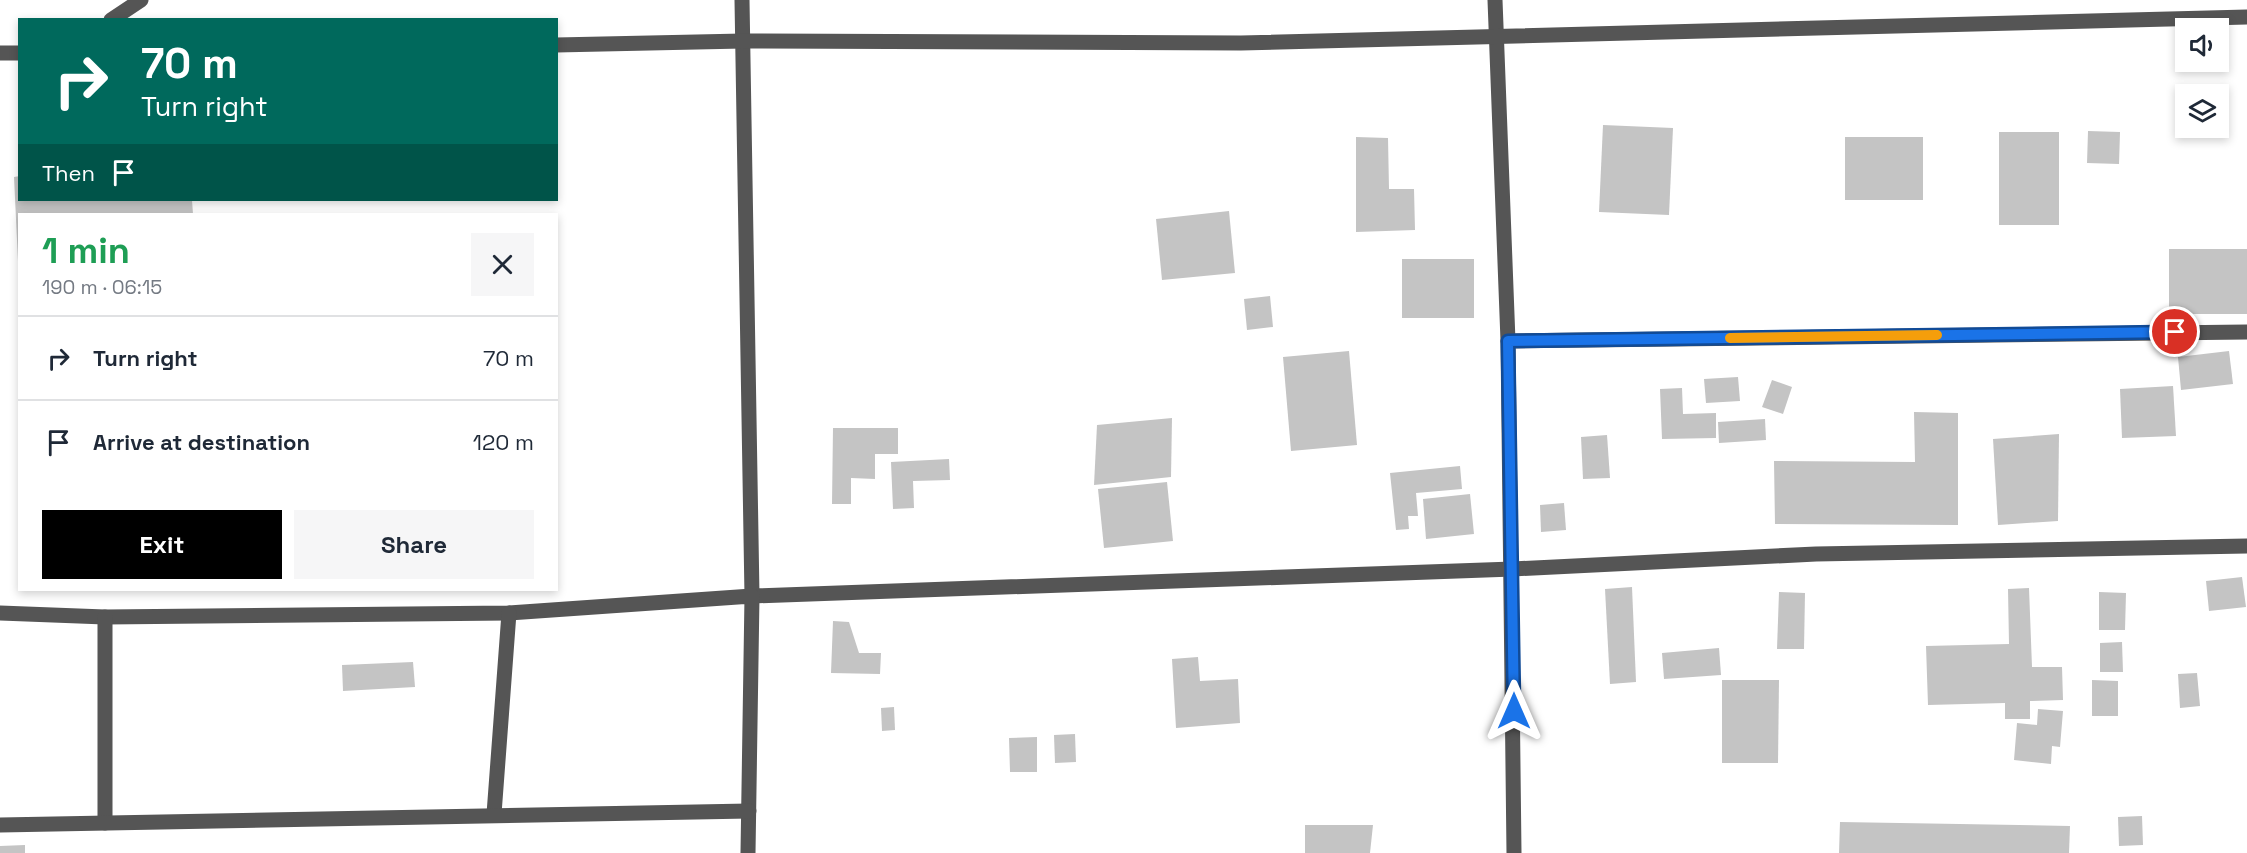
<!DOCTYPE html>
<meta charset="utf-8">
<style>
:root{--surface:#fff;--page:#f6f6f7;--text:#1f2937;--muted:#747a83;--line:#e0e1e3;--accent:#000}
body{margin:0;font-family:"Space Grotesk",sans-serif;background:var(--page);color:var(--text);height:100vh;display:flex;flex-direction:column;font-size:22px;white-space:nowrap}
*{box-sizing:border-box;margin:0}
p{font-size:20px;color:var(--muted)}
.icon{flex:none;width:33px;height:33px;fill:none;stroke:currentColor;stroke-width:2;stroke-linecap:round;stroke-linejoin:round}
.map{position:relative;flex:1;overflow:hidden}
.sheet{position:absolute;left:18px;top:213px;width:540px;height:378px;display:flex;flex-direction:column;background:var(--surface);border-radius:0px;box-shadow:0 3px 9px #0003}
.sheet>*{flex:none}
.top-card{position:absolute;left:18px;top:18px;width:540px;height:183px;border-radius:0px;box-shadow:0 3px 9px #0003;background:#00695c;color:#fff;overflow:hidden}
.controls{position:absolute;left:2175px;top:18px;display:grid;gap:12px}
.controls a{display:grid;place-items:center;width:54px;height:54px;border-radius:0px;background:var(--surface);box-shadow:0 3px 9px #0003;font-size:30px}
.pin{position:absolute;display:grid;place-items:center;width:51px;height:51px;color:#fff;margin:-26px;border:3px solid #fff;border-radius:50%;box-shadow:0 2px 6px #0007}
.me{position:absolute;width:66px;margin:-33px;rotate:0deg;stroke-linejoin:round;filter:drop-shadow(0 0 4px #0008)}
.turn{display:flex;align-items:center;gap:21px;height:126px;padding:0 24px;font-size:27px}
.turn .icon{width:78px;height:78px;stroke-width:2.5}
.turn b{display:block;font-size:42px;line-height:51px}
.then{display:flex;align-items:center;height:57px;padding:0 24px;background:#0003;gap:12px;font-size:22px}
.round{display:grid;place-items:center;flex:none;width:63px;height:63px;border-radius:0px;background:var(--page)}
.headline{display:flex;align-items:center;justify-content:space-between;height:102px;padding:0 24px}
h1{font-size:36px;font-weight:600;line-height:45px;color:#1e9e55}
.cta{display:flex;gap:12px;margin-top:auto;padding:12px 24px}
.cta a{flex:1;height:69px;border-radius:0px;background:var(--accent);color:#fff;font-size:24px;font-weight:600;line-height:69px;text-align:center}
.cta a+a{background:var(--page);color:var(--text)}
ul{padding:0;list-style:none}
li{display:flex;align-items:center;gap:18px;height:84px;padding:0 24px;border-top:2px solid var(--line)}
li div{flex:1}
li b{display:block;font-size:22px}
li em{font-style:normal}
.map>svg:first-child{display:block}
.building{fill:#c4c4c4}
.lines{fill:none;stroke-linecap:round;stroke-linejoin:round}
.minor{stroke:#555;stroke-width:15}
.route-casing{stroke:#114b97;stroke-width:15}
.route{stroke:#1a73e8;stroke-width:10}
.slow{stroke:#f59e0b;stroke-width:10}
</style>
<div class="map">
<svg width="2247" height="853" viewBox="0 0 2247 853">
<rect width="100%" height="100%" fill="#fff"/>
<g class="building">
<polygon points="1603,125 1673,128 1669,215 1599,212"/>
<polygon points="2088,131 2120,132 2119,164 2087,163"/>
<rect x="1999" y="132" width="60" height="93"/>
<polygon points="1356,137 1388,138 1389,189 1414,189 1415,230 1356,232"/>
<rect x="1845" y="137" width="78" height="63"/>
<polygon points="20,176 20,200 192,200 193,214 20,214 18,261 14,177"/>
<polygon points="1229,211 1235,273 1162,280 1156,219"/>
<rect x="2169" y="249" width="78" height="65"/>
<rect x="1402" y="259" width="72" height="59"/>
<polygon points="1270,296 1273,327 1247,330 1244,299"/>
<polygon points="1349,351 1357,445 1291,451 1283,357"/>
<polygon points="2229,351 2233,384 2181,390 2178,357"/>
<polygon points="1738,377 1740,401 1706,403 1704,379"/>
<polygon points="1772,380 1792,387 1783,414 1762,407"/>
<polygon points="2173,386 2176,436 2122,438 2120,389"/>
<polygon points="1682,388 1683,414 1716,413 1716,438 1662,439 1660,389"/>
<polygon points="1914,412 1958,413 1958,525 1775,524 1774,461 1915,462"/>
<polygon points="1172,418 1171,477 1094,485 1097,425"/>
<polygon points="1765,419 1766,440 1719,443 1718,422"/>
<polygon points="833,428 898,428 898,454 875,454 875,479 851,478 851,504 832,504"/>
<polygon points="2059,434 2058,521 1998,525 1993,439"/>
<polygon points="1607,435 1610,478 1583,479 1581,437"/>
<polygon points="949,459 950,480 913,481 914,508 893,509 891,462"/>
<polygon points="1460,466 1462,489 1416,493 1418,516 1408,516 1409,529 1396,530 1390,473"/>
<polygon points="1167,482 1173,541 1104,548 1098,489"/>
<polygon points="1470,494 1474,534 1426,539 1423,499"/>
<polygon points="1564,503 1566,530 1541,532 1540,505"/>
<polygon points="2242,577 2246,607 2209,611 2206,581"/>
<polygon points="1632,587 1636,682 1610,684 1605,589"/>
<polygon points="2029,588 2032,667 2062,667 2063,700 2030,701 2030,719 2005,719 2005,703 1928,705 1926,646 2009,644 2008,589"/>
<polygon points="1779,592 1805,593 1804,649 1777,649"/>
<polygon points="2099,592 2126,593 2125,630 2099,630"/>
<polygon points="833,621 849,622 859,653 881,653 880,674 831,673"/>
<polygon points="2122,642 2123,672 2100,672 2100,643"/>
<polygon points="1719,648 1721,675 1664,679 1662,653"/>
<polygon points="1198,657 1200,681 1238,679 1240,723 1176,728 1172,659"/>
<polygon points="413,662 415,687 343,691 342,665"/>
<polygon points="2197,673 2200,706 2180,708 2178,674"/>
<polygon points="1722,680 1779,680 1778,763 1722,763"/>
<polygon points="2092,680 2118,681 2118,716 2092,716"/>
<polygon points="894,707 895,730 882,731 881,708"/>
<polygon points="2038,709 2063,711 2060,747 2052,746 2051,764 2014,760 2017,723 2037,725"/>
<polygon points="1075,734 1076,762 1055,763 1054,735"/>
<polygon points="1037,737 1037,772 1010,772 1009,738"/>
<polygon points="2142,816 2143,845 2119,846 2118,817"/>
<polygon points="1840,822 2070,826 2069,853 1839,853"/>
<polygon points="1305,825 1373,825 1370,853 1305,853"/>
<polygon points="25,845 25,853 0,853 0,846"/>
</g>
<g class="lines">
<g class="minor">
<polyline points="742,0 752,596 1513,569 1816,554 2247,546"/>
<polyline points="1495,0 1508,341 1514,853"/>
<polyline points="111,20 141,0"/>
<polyline points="556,45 743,41 1241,43 2247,17"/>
<polyline points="0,53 20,53"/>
<polyline points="1508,341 2247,332"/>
<polyline points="0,613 105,617 509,613 752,596 748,853"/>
<polyline points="105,617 105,823"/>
<polyline points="494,814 509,613"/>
<polyline points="0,825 749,811"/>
</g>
</g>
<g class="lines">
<g class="route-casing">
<polyline id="route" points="1514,711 1508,341 2175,332"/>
</g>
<use href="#route" class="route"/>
<polyline class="slow" points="1730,338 1937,335"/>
</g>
</svg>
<div class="controls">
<a><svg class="icon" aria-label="sound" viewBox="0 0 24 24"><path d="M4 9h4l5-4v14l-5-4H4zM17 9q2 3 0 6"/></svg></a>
<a><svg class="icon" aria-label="layers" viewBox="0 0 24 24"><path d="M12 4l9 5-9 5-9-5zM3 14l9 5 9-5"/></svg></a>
</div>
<div class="pin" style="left:2175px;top:332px;background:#d93025"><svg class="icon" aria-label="arrive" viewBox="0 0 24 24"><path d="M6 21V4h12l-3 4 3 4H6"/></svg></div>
<svg class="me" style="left:1514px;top:711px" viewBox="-20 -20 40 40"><path d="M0-17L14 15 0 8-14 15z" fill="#1a73e8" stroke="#fff" stroke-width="4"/></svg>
<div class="top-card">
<div class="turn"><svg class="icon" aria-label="right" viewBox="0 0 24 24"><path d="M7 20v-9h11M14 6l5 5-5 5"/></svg><div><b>70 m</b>Turn right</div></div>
<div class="then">Then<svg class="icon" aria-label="arrive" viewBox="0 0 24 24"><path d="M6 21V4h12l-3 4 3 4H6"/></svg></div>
</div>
<section class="sheet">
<div class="headline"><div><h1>1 min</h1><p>190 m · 06:15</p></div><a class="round"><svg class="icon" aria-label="close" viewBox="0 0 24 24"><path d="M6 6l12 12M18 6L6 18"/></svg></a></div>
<ul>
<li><svg class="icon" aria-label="right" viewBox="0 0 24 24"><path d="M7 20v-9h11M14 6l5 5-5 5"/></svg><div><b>Turn right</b></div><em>70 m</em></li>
<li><svg class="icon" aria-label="arrive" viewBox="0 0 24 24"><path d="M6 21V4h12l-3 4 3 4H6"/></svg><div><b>Arrive at destination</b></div><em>120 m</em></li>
</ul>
<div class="cta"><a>Exit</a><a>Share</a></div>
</section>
</div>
